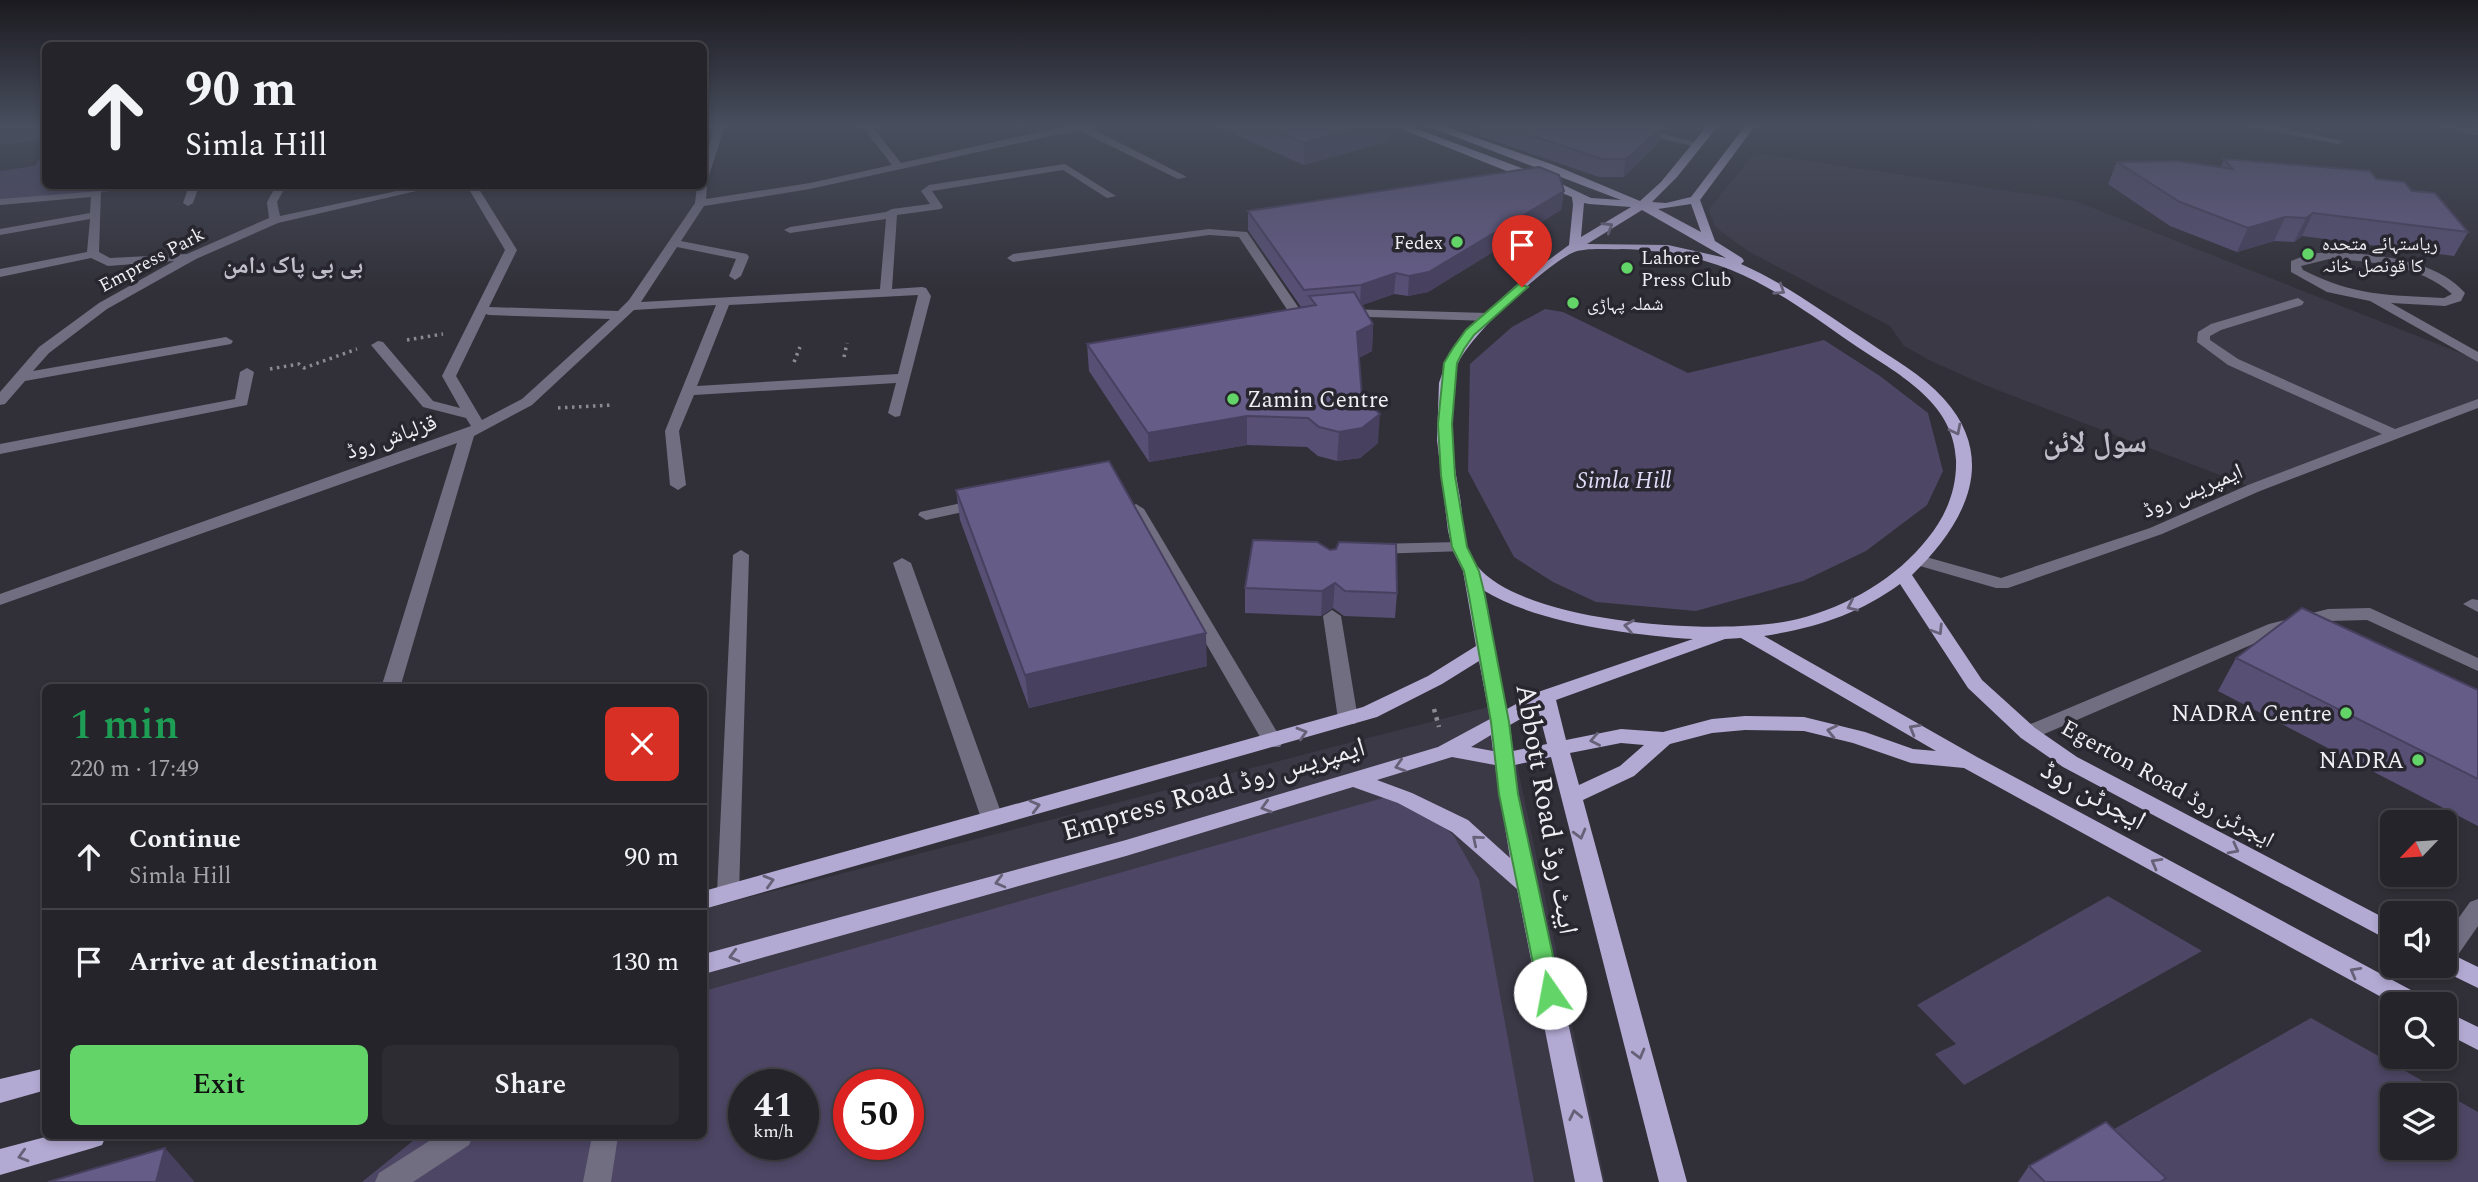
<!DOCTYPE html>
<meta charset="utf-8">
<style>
:root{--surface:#25242a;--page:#2d2c32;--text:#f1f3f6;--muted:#a3a4a8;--line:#424147;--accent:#63d468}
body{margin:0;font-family:Spectral,"Noto Naskh Arabic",serif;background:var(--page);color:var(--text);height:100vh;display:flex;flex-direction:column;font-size:26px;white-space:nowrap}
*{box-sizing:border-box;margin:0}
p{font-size:23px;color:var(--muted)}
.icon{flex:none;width:38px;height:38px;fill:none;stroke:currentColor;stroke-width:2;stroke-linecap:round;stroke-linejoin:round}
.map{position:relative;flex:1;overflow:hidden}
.sheet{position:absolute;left:42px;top:684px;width:665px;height:455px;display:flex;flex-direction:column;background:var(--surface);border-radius:10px;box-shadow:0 4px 10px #0003,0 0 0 2px var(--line)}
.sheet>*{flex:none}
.banner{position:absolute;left:42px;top:42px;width:665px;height:147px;border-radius:10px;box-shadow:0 4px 10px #0003,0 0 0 2px var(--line);background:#25242a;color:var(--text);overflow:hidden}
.needle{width:46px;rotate:245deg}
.fabs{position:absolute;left:2380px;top:810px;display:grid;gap:14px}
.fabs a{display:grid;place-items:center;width:77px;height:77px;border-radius:10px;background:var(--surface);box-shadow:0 4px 10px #0003,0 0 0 2px var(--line);font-size:35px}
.speed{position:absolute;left:728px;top:1069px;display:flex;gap:14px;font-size:35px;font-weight:700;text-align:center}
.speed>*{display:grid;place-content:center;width:91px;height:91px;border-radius:50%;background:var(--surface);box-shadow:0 4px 10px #0003,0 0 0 2px var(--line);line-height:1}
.speed small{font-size:18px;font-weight:400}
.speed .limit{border:10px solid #d22;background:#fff;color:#111}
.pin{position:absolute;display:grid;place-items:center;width:60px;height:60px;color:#fff;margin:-72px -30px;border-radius:50% 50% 50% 0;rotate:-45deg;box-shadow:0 0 7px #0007}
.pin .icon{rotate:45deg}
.me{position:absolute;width:77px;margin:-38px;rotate:348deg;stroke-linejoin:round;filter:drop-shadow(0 0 5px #0008)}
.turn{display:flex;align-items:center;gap:24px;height:147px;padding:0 28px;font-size:32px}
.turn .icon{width:91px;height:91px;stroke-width:2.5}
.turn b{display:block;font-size:49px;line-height:60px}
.round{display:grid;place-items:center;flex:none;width:74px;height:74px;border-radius:10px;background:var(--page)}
.head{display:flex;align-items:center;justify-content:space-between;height:119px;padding:0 28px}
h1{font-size:42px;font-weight:600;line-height:52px;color:#1e9e55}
.action{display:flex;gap:14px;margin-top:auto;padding:14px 28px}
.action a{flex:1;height:80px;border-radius:10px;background:var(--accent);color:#111;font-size:28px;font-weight:600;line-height:80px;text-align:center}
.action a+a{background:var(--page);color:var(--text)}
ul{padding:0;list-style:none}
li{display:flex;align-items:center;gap:21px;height:105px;padding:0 28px;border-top:2px solid var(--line)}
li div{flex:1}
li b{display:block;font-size:26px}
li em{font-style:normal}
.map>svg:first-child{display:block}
.built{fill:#3c3947;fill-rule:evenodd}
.green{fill:#4d4664;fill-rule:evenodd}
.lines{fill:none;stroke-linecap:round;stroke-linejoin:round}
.path-far1{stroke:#8b8a90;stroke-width:3.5;stroke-dasharray:2.5 4.5;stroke-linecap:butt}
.path{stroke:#8b8a90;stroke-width:4.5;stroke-dasharray:3.5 5;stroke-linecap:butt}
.minor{fill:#726e82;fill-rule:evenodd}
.major{fill:#b3aad3;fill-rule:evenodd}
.wall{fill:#584f75}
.shaded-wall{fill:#47405f}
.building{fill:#665c88;stroke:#47405f;stroke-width:2}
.oneway{stroke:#676178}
.route{fill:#63d468;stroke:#408a44;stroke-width:2}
.poi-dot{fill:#63d468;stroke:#28262e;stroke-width:2.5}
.labels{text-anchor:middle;stroke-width:7;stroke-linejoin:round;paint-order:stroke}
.far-poi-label{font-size:19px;fill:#efeef3;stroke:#28262e;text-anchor:start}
.far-street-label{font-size:19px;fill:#efeef3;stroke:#28262e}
.poi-label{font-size:23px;fill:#efeef3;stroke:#28262e;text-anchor:end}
.street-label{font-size:23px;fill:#efeef3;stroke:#28262e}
.park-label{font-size:23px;font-style:italic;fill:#e2dcf9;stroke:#28262e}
.far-district-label{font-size:24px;font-weight:bold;fill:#c1bfc9;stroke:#28262e}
.near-street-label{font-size:28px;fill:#efeef3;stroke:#28262e}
.district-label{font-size:30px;font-weight:bold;fill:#c1bfc9;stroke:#28262e}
</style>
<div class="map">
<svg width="2478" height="1182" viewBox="0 0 2478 1182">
<rect width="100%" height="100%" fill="#313038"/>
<g class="built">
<polygon points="1755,153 2075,201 2478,360 2478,402 2254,488 1987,386 1931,361 1904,346 1890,326 1748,251 1715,227 1709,209"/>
<path d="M1504,703L1605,1182H362L419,1136H704V909ZM744,1085H803V1144H744ZM849,1085H908V1144H849Z"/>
</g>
<g class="green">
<polygon points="0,126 45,126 45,139 0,145"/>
<polygon points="45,151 46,186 113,186 107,192 0,202 0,171 35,166"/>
<polygon points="1545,309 1563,312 1688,373 1824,340 1880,376 1928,413 1943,471 1927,505 1866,551 1803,581 1696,611 1596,602 1553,582 1514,557 1468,471 1470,364 1512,327"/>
<path d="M1390,796L1419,804L1454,836L1479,880L1534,1182H362L419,1136H704V991ZM744,1085H803V1144H744ZM849,1085H908V1144H849Z"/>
<polygon points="2108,896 2202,951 1964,1085 1935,1054 1956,1044 1917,1005"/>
<path d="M2311,1018L2478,1112V1182H2020ZM2392,1096H2445V1148H2392Z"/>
</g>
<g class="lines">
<g class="path-far1">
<polyline points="407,340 443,334"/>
<polyline points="844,357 847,343"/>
<polyline points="794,362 800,347"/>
<polyline points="270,369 299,364 304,368 357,349"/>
<polyline points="558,408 613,405"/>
</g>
<polyline class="path" points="1434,709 1439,727"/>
<g class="minor">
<polygon points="715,126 725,126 709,175 704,178 704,161"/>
<path d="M862,126H872L901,163L1066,126H1087L1187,177L1178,179L1078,130L810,189L704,206L681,241L747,254L749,257L741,276L735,280L729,276L736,259L677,247L641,302L880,289L886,219L790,233L784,230L790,227L886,212L892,209L930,204L921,191L929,185L1065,164L1116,196L1107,198L1063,170L932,191L943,207L941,209L897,215L892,289L922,287L926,288L931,296L900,416L895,417L888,413L896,383L694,395L679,431L686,485L678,490L670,485L665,431L716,305L634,310L532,405L474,436L400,688H381L457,443L0,605V594L471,426L466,418L423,407L371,345L378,341L383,342L433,401L460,408L442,376L505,250L467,186H477L517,250L489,307L618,311L629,300L695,203L697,186H704V183L707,186L706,199L810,183L892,165ZM918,295L898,374L697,386L729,305ZM486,314L489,315L610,319L522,399L482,420L456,376Z"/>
<polygon points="1633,126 1643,126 1641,128 1702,144 1697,147 1632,132"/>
<polygon points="2246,126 2271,126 2343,141 2338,144"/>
<polygon points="2444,126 2478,129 2478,135 2446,128"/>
<polygon points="189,186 199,186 193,203 188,206 183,203"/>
<polygon points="276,186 286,186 277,202 280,216 420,186 438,186 278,223 196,259 107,309 49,353 33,371 226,337 233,341 231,344 25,381 5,404 0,405 0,392 39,347 99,303 174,261 108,266 91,258 0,277 0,269 87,252 90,219 0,235 0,229 90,213 91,197 0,205 0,199 101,191 99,252 110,258 187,254 269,218 267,202"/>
<polygon points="1209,229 1247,232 1305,317 1304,320 1294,320 1239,237 1209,235 1013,262 1007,258 1013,254"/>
<path d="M2329,252C2372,254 2435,258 2465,293L2461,301L2445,306L2391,303L2478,352V362L2370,301L2327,292L2291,272V261L2309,254ZM2329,259C2371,261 2420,265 2452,294L2444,298C2388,295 2354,296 2303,270L2301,266Z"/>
<polygon points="2298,298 2304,302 2302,305 2221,330 2210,336 2210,340 2238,359 2395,429 2478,399 2478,408 2260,491 2162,534 2008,588 1996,588 1913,564 1911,560 1919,555 2001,578 2150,528 2248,485 2382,434 2228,365 2197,342 2198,332 2211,324"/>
<polygon points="1344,309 1488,313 1494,317 1488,321 1339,316 1339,310"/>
<polygon points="247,368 254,372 247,405 0,454 0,444 235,399 240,372"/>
<polygon points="980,499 988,504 986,507 926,520 918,515 920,512"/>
<polygon points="1136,504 1144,509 1283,742 1280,747 1266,747 1263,742 1128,509"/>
<polygon points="1459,542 1467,547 1465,551 1375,554 1367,549 1375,544"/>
<polygon points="741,550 749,555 739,893 736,899 728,902 720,899 717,893 733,555"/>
<polygon points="902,558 911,563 1003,818 1000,824 992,826 984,824 981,818 893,563"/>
<polygon points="2472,599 2478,600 2478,612 2463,604"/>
<polygon points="2370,608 2478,658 2478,671 2367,620 2328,621 2281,632 2035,738 2021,738 2018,733 2021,728 2269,624 2328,609"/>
<polygon points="1332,610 1341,616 1358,719 1355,724 1341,724 1338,719 1323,616"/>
<polygon points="2478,899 2478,926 2453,962 2445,965 2445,937 2470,902"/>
<polygon points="437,1136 473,1136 469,1145 413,1182 375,1182 379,1173"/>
<polygon points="592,1136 618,1136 611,1182 583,1182"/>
</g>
<g class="major">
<path d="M1394,126H1409L1551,179L1591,198L1621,200L1427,126H1443L1554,165L1640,201L1661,182L1707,126H1718L1677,177L1652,202L1666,203L1691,197L1745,126H1755L1700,200L1715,241L1742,258L1744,261L1741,264C1786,284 1823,312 1864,339C1891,358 1922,374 1944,399C2000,461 1963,526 1912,575L1982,680L2035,728L2077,757L2392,922V942L2063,767L2021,738L1968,688L1900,584C1859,614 1815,628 1764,636L1977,757L2424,997L2427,1004H2394L1964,768L1911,763L1853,743L1804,731L1745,730L1712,733L1670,744L1634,776L1583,800L1687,1182H1659L1551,757L1515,765L1518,794L1603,1182H1575L1517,889L1452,832L1398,803L1353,787L1126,856L704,974V954L1126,840L1438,747L1490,719L1479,661L1442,684L1377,717L704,909V891L1363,707L1428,676L1476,646L1463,571L1453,551L1448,531L1437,440L1439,383L1449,353L1469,328L1524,278L1569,245L1573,205L1572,197ZM1584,203L1589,204L1631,207L1581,237ZM1691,204L1701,232L1658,209ZM1642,210L1726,258L1668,245L1587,244ZM1622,249C1724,252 1772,287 1853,344C1896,373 1954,401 1956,460C1957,489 1946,516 1928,538C1896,579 1848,606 1798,619C1728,637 1527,625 1478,567C1461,548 1464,516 1459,492C1452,452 1444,406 1457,366C1466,338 1546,265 1572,253C1586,247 1607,250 1622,249ZM1483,590C1536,623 1631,635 1693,639L1538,692L1507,709ZM1741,638L1936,751L1913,749L1865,732L1804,717L1745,716L1712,719L1663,732L1621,729L1566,740L1556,700L1725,639ZM1538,709L1547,744L1513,751L1510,725ZM1491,735L1493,751L1471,747ZM1621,743L1644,745L1620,766L1579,785L1570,753ZM1452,757L1495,765L1510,858L1468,820L1412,793L1377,780Z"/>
<polygon points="2445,951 2478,967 2478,988 2437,968 2445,966"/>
<polygon points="2445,1011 2478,1027 2478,1050 2445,1033"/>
<polygon points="46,1068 46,1090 0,1103 0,1079"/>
<polygon points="49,1136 106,1136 102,1145 93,1148 0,1175 0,1149"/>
</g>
</g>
<g class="wall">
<polygon points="1215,126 1390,126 1389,141 1304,165"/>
<polygon points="1482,126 1662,127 1658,144 1623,177 1599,177 1480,136"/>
<polygon points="2224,159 2376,179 2412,191 2468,232 2454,256 2302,236 2294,242 2274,241 2237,252 2170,226 2108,184 2117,162 2221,167"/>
<polygon points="1564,191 1561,210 1428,292 1408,296 1394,294 1362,305 1373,324 1372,351 1359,358 1362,398 1378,443 1360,458 1337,461 1318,456 1307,447 1247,445 1149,462 1089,371 1087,344 1301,307 1248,230 1248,211"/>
<polygon points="956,490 1207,666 1029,708 960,520"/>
<polygon points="1253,540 1397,593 1395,618 1344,616 1333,608 1321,616 1245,613 1245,588"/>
<polygon points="2236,658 2478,690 2478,826 2218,691"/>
<polygon points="2029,1166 2166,1178 2163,1182 2018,1182"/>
</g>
<g class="shaded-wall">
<polygon points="1366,126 1390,126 1389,141 1304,165 1304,143"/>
<polygon points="1662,127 1658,144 1623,177 1626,159"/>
<polygon points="1564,191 1561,210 1428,292 1408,296 1409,276"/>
<polygon points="2313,213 2302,236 2294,242 2306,218"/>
<polygon points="2285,217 2274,241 2237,252 2248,228"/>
<polygon points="1396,273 1394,294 1360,306 1361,285"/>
<polygon points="1373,324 1372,351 1355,360 1357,332"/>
<polygon points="1380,414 1378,443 1360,458 1337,461 1339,432"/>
<polygon points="1247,416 1247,445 1149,462 1148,433"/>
<polygon points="1335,583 1333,608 1321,616 1322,591"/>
<polygon points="1206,633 1207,666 1029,708 1025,675"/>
<polygon points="165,1148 194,1181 193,1182 156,1182"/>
</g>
<g class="building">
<polygon points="1264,126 1366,126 1304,143"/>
<polygon points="1504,126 1661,126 1662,127 1626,159 1602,159"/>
<polygon points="2224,159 2370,171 2376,179 2404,182 2412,191 2435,193 2468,232 2313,213 2306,218 2285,217 2248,228 2180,202 2117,162 2178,161 2233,169"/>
<polygon points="1539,167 1559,175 1564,191 1429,272 1409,276 1396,273 1361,285 1304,290 1248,211"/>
<polygon points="1354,292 1373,324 1357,332 1362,398 1380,414 1362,428 1339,432 1319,427 1308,418 1247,416 1148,433 1087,344 1316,305 1309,296"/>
<polygon points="1109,461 1206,633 1025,675 956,490"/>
<polygon points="1253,540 1317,542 1330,550 1336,549 1339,542 1396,544 1397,593 1345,591 1335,583 1322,591 1245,588"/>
<polygon points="2302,608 2478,690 2478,779 2236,658"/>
<polygon points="2106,1122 2166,1178 2160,1182 2045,1182 2029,1166"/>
<polygon points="165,1148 156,1182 48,1182"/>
</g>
<defs><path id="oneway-chevron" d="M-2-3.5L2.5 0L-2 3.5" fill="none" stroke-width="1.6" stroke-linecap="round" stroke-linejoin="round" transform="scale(1.75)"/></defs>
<g class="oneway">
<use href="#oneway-chevron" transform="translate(1608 227) rotate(-31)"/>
<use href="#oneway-chevron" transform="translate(1780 290) rotate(33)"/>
<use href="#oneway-chevron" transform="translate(1956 430) rotate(63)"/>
<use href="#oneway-chevron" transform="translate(1852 606) rotate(155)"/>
<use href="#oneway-chevron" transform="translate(1629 626) rotate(-170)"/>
<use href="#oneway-chevron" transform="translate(1938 630) rotate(58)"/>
<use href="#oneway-chevron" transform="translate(1914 729) rotate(-150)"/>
<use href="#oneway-chevron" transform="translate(1832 731) rotate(-167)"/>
<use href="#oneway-chevron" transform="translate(1302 733) rotate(-17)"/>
<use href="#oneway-chevron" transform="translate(1595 740) rotate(169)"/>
<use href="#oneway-chevron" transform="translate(1400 766) rotate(163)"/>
<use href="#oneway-chevron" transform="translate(1035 806) rotate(-15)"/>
<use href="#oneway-chevron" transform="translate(1266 807) rotate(164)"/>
<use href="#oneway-chevron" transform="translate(1580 834) rotate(75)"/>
<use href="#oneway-chevron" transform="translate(1477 840) rotate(-140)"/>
<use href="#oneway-chevron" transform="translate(2234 849) rotate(28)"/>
<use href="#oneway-chevron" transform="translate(2156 863) rotate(-151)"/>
<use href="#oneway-chevron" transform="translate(769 881) rotate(-16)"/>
<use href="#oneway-chevron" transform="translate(1000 882) rotate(165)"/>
<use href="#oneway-chevron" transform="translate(734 956) rotate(165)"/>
<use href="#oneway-chevron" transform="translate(2355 972) rotate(-151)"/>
<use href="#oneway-chevron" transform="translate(1639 1054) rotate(75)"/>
<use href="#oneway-chevron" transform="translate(1575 1115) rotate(-102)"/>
<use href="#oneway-chevron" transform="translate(23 1156) rotate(164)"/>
</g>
<linearGradient id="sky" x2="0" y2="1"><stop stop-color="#1b1a1f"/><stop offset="0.43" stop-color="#484e5e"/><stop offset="1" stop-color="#484e5e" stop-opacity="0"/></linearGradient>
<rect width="2478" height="292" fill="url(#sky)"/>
<polygon class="route" points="1519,284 1528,287 1474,335 1464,349 1457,363 1452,424 1455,476 1467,547 1479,571 1485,596 1509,722 1518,794 1561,993 1558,1000 1550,1003 1542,1000 1539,993 1499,794 1491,722 1469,596 1464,571 1452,547 1441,476 1438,424 1444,363 1453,348 1466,330"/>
<g class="poi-dot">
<circle cx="1457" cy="242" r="7"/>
<circle cx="2308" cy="254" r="7"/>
<circle cx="1627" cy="268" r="7"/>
<circle cx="1573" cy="303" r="7"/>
<circle cx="1233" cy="399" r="7"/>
<circle cx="2346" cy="713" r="7"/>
<circle cx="2418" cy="760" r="7"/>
</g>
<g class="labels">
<g class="far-poi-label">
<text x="1443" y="249" text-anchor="end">Fedex</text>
<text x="2322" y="250">ریاستہائے متحدہ<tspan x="2322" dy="22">کا قونصل خانہ</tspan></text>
<text x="1641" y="264">Lahore<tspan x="1641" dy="22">Press Club</tspan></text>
<text x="1587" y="310">شملہ پہاڑی</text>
</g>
<g class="far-street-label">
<text transform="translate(151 259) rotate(-28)" y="7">Empress Park</text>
</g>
<g class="poi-label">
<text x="1247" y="407" text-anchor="start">Zamin Centre</text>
<text x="2332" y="721">NADRA Centre</text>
<text x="2404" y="768">NADRA</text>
</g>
<g class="street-label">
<text transform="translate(391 436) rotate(-19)" y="8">قزلباش روڈ</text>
<text transform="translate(2192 490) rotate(-23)" y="8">ایمپریس روڈ</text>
<text transform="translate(2168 783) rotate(29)" y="8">Egerton Road ایجرٹن روڈ</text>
</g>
<g class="park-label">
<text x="1624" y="488">Simla Hill</text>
</g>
<g class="far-district-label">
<text x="293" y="273">بی بی پاک دامن</text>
</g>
<g class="near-street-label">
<text transform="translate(1213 788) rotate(-16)" y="10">Empress Road ایمپریس روڈ</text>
<text transform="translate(2094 794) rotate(29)" y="10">ایجرٹن روڈ</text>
<text transform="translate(1548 809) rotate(80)" y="10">Abbott Road ایبٹ روڈ</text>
</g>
<g class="district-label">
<text x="2095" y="452">سول لائن</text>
</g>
</g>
</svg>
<div class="fabs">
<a><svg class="needle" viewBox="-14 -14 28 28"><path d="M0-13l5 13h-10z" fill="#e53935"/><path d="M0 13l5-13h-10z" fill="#a3a4a8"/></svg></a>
<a><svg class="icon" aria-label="sound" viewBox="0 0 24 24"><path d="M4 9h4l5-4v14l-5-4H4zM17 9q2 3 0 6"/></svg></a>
<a><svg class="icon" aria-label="search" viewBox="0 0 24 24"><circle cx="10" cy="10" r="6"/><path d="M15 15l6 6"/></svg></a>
<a><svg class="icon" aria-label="layers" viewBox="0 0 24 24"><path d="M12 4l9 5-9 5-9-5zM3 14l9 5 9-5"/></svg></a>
</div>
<div class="speed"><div>41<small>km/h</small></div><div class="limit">50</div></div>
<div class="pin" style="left:1522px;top:287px;background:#d93025"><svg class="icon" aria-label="arrive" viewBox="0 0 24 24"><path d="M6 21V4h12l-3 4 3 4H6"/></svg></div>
<svg class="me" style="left:1550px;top:993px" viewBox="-20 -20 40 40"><circle r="19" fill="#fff"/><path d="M0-13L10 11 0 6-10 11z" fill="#63d468"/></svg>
<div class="banner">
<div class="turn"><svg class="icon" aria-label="ahead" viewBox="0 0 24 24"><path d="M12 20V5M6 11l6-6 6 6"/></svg><div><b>90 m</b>Simla Hill</div></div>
</div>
<section class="sheet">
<div class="head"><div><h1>1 min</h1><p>220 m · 17:49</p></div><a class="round" style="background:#d93025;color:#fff"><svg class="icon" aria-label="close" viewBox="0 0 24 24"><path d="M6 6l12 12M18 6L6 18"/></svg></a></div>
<ul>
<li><svg class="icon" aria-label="ahead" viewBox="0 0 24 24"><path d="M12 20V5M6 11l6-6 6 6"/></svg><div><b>Continue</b><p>Simla Hill</p></div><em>90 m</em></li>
<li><svg class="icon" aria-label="arrive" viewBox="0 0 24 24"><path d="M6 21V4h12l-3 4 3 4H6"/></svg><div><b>Arrive at destination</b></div><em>130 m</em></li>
</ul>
<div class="action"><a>Exit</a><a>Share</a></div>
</section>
</div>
